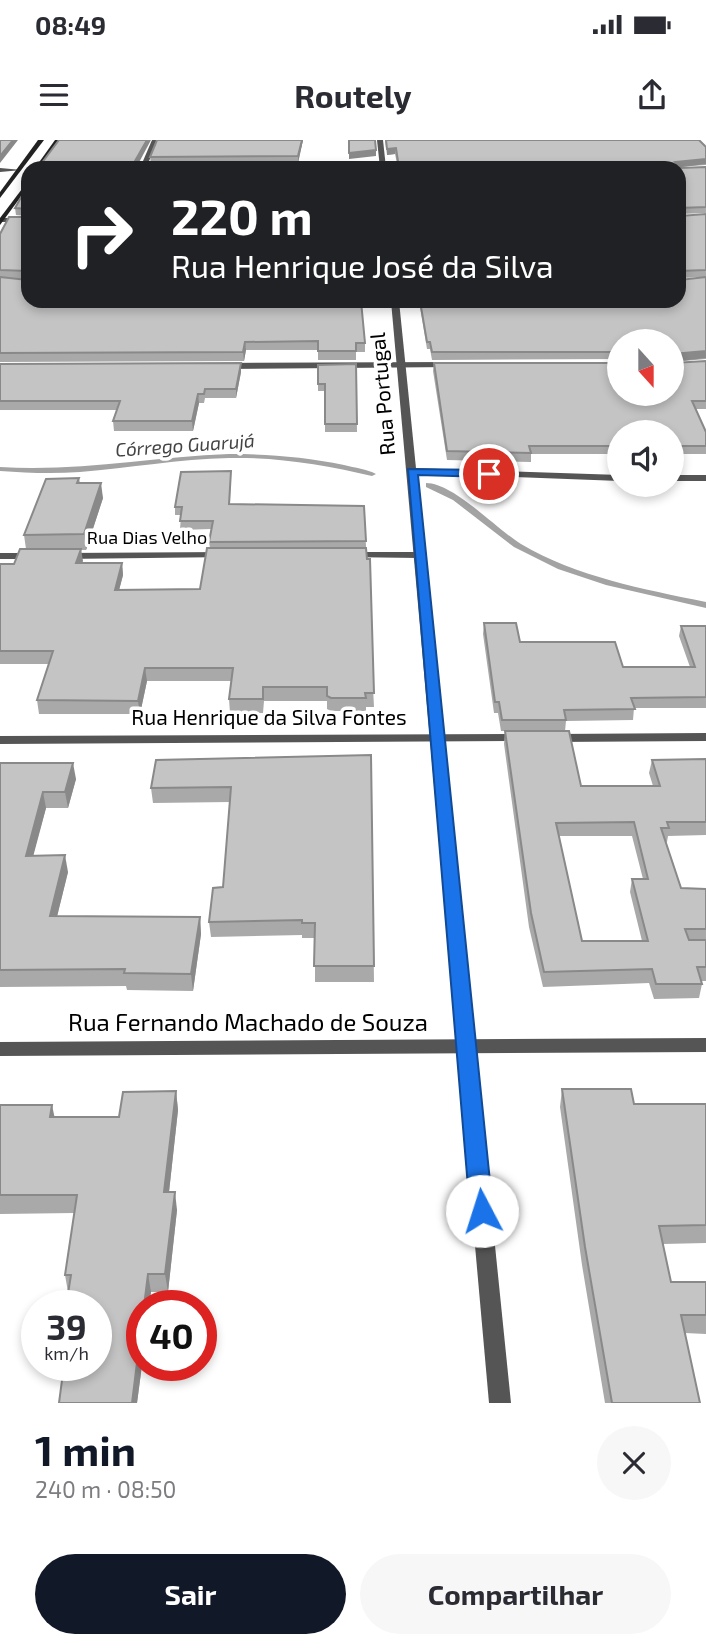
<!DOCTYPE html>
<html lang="pt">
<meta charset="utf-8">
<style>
:root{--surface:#fff;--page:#f7f7f7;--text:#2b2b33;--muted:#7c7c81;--accent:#111827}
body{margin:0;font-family:"Exo 2",sans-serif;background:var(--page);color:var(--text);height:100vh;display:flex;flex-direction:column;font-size:26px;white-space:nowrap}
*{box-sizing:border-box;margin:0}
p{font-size:23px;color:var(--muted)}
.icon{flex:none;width:38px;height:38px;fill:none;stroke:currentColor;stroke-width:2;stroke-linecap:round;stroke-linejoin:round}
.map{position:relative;height:1263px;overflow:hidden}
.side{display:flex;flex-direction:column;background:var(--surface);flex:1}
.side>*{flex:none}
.top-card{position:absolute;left:21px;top:21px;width:665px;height:147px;border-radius:21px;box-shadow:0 4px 10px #0003;background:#202124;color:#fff;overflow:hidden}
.needle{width:46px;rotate:159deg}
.fabs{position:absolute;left:607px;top:189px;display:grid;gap:14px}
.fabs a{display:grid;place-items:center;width:77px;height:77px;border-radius:50%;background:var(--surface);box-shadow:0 4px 10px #0003;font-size:35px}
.speed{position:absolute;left:21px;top:1150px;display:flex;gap:14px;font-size:35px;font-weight:700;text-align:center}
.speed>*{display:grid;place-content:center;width:91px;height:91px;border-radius:50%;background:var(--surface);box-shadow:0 4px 10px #0003;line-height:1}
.speed small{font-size:18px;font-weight:400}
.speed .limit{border:10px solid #d22;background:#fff;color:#111}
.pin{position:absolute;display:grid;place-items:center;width:60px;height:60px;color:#fff;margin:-30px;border:4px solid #fff;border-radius:50%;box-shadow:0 2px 7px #0007}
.me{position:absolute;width:77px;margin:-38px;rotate:355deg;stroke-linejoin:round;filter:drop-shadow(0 0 5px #0008)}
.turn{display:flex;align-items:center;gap:24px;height:147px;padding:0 35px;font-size:32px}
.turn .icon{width:91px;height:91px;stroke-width:2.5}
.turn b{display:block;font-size:49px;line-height:60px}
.round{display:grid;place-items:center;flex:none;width:74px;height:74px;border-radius:37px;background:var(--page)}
.summary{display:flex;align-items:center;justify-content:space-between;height:119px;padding:0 35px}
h1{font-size:42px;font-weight:700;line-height:52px;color:var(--accent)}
.primary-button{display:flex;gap:14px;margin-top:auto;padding:14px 35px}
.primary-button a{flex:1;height:80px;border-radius:42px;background:var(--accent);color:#fff;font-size:28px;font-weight:700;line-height:80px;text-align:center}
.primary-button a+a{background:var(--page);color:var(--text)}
.status{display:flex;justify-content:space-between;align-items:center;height:49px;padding:0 35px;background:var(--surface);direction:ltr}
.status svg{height:19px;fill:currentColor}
header{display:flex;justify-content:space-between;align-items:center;height:91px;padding:0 35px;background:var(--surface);font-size:32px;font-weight:700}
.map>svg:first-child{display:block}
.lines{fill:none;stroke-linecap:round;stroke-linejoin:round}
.stream{fill:#a3a3a3;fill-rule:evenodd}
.minor{fill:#555;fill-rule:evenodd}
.tertiary{fill:#555;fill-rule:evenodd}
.secondary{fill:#222;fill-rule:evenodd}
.wall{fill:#a9a9a9;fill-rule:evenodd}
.shaded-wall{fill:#898989}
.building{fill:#c4c4c4;stroke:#898989;stroke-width:2;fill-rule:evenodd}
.route{fill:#1a73e8;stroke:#114b97;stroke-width:2}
.labels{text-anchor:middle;stroke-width:7;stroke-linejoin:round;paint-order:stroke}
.far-street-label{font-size:18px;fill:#000;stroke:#fff}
.far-water-label{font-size:19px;font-style:italic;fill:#444;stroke:#fff}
.street-label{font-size:21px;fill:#000;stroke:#fff}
.near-street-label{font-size:24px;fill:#000;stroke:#fff}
</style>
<div class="status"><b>08:49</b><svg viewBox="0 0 49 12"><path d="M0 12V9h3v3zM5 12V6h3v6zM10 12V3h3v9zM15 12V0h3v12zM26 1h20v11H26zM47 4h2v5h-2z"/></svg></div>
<header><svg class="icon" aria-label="menu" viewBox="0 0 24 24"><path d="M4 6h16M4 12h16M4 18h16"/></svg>Routely<svg class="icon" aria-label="share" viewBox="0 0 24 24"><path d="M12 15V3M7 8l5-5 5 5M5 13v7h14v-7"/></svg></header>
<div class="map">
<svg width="706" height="1263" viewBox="0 0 706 1263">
<rect width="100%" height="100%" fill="#fff"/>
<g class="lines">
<g class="stream">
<path d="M229,314C268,314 306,317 344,325C355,328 367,329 376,334L372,336C325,325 278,317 229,318C179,319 130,328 80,332C53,334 27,333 0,331V327C77,332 152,317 229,314Z"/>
<path d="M426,343C454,343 496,389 521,404C577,437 643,449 706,462V468L606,445L558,429L514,407L453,360L426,347Z"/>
</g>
<g class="minor">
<polygon points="152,0 158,0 146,28 140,28"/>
<polygon points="0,28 22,30 0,32"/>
<rect x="0" y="78" width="28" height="4"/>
<polygon points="450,222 453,223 453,227 222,229 218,226 222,223"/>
<polygon points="412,328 620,335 620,341 408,333 407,331"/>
<rect x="672" y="335" width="34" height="6"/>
<polygon points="226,412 232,415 230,417 64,419 58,416 64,413"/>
<polygon points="347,412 419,412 425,415 419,418 343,417 341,415"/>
<polygon points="0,413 37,413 43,416 37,419 0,419"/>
<polygon points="706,593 706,601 554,602 547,598 554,594"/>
<polygon points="524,594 531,598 529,601 0,604 0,596"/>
<polygon points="706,898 706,912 0,916 0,902"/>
</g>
<g class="tertiary">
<polygon points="377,0 383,0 386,28 380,28"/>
<polygon points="391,161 399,161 511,1263 489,1263"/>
</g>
<g class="secondary">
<polygon points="38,0 44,0 0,58 0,52"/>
<polygon points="55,0 61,0 41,28 35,28"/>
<polygon points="28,41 28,47 0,85 0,78"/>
</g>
</g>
<g class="wall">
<polygon points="157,0 303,0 298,23 151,24 150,17"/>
<path d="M385,0H699L706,7V25L679,27H706V73L679,74L680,76L706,74V219L673,222V223L706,221V269H696L706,292V314H672V292H620V314H531V322L447,320L433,231L434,223L672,254L620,201V219L432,220L430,209H427L419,161H679V28H398L395,14L387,15ZM705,137L680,140V138Z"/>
<polygon points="28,45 28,76 16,75 15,68"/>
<polygon points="28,77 28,161 365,203 365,212 356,212 356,220 318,220 318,210 246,210 244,221 0,222 0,94"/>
<polygon points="0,224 241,232 236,258 205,258 204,263 199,263 193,291 114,291 113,281 117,270 0,270"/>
<polygon points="356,224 357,292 325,292 325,251 318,251 318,225"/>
<polygon points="231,331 230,364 364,366 374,567 366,567 366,571 331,571 327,569 327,561 264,561 263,573 230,573 229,559 232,541 147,541 140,574 39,574 37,560 49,524 0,524 0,424 14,424 26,409 24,395 79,338 80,343 103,358 86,410 81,410 82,423 122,423 123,435 119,450 200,449 210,408 209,402 211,389 180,390 181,375 175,375 175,367"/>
<polygon points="484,483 520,502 623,527 690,527 679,496 681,486 706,486 706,568 634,568 633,580 566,581 565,591 501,591 498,573 494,573 483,494"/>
<path d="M505,591L581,646H653L649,633L652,620L706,619V695L668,696L667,702H665L681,748L706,749V841H701L702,844L699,858L654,859L649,843L543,847L529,787L504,604ZM559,696H632L643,739H632L630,752L642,801H582Z"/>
<polygon points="371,615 374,842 315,842 315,798 302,798 302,795 211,797 209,782 223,747 230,662 153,663 151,648"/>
<polygon points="0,623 76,639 68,668 46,668 33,715 68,732 57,776 200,777 201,794 193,851 127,850 126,846 0,847"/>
<polygon points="562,949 634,964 706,964 706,1103 663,1104 671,1142 706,1142 706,1194 685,1193 700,1263 605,1263 582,1125 560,967"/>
<polygon points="176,951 178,970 169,1052 177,1070 168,1152 151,1152 149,1166 142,1166 142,1225 137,1263 62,1229 61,1225 96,1225 68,1152 65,1135 74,1073 0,1074 0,965 55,977 119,977"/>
</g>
<g class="shaded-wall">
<polygon points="13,0 18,0 0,23 0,16"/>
<polygon points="147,0 151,0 136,28 131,28"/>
<polygon points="302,0 303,0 298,23 298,16"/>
<polygon points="396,8 395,14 387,15 387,9"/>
<polygon points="376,10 376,16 349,19 349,13"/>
<polygon points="706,19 706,24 674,28 675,22"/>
<polygon points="245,202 246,210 244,221 243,212"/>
<polygon points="706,211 706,218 672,222 672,214"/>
<polygon points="241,223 241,232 236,258 236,249"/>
<polygon points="198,254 199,263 193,291 192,281"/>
<polygon points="101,343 103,358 86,410 84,394"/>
<polygon points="81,409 83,421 78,435 76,423"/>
<polygon points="122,423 123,435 116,462 115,450"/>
<polygon points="145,528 147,541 140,574 138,561"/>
<polygon points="73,623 76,639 68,668 65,652"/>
<polygon points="43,652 46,668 29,732 26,716"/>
<polygon points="65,715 68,732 53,793 50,776"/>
<polygon points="200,777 201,794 193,851 191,834"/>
<polygon points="176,951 178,970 167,1070 164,1052"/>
<polygon points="52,965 56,984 50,977"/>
<polygon points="175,1052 177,1070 168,1152 165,1134"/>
<polygon points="148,1134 151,1152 149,1166 144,1166"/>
<polygon points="142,1182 142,1225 137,1263 132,1263"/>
</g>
<g class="building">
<polygon points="0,0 13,0 0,16"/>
<polygon points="59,0 147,0 131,28 38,28"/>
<polygon points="157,0 302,0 298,16 150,17"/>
<polygon points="349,0 375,0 376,10 349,13"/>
<polygon points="386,0 699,0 706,7 706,19 675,22 680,28 706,27 706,67 679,68 679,28 399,28 396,8 387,9"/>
<polygon points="28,45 28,69 15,68"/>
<polygon points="679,72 680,76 706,74 706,130 679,131"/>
<polygon points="9,77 28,77 28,131 0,130 0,94"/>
<polygon points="28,134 28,161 361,161 365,203 356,203 356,211 318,211 318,201 245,202 243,212 0,213 0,137 27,140"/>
<polygon points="679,135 680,140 706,137 706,211 672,214 672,201 620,201 620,212 432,212 430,202 427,202 420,161 679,161"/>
<polygon points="672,219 673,223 706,221 706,261 692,261 706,292 706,306 672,306 672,292 620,292 620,306 529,306 531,313 447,311 434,223 620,223 620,254 672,254"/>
<polygon points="241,223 236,249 205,249 204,254 198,254 192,281 113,281 120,261 0,261 0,224"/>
<polygon points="356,224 357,284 325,284 325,244 318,244 318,225"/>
<polygon points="231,331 229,364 364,366 366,401 209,402 213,381 180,381 182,367 175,367 181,332"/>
<polygon points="79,338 77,343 101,343 84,394 24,395 46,339"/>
<polygon points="207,408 366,408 367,419 370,419 374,553 365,553 366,558 331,558 327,556 327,547 263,547 263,559 229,559 233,528 145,528 138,561 37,560 53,511 0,511 0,424 14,424 20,409 81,409 76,423 122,423 115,450 200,449"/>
<polygon points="484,483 516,483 520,502 615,502 623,527 695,527 681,486 706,486 706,557 631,558 635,569 564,570 566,580 502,580 499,562 495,562"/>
<path d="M505,591H569L581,646H660L652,620L706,619V682H667L669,688H661L681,748L706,749V789H685L689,800H706V827H697L702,844H656L652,829L544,832L531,773ZM634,682L648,739H632L648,801H582L556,683Z"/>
<polygon points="371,615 374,826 314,826 315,783 302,783 302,780 209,782 213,748 223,747 231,647 151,648 156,620"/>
<polygon points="0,623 73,623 65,652 43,652 26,716 65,715 50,776 200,777 191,834 124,833 125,829 0,830"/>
<polygon points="562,949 631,949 634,964 706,964 706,1085 659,1086 671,1142 706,1142 706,1175 681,1175 700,1263 612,1263 585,1107"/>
<polygon points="176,951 164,1052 175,1052 165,1134 148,1134 144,1166 142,1166 142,1182 132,1263 59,1263 64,1225 96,1225 96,1166 66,1166 71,1135 65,1135 77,1055 0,1055 0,965 52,965 50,977 119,977 123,952"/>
</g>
<polygon class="route" points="408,329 489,330 495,334 489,337 418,335 493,1071 490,1078 482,1081 474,1078 470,1071"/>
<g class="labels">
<g class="far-street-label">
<text x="147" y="404">Rua Dias Velho</text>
</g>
<g class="far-water-label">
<text transform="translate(185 305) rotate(-4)" y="7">Córrego Guarujá</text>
</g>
<g class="street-label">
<text transform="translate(383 254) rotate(-95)" y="7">Rua Portugal</text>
<text x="269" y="585">Rua Henrique da Silva Fontes</text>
</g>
<g class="near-street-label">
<text x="248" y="891">Rua Fernando Machado de Souza</text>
</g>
</g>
</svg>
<div class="fabs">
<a><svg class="needle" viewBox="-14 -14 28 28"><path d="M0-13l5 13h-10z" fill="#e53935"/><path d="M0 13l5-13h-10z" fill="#7c7c81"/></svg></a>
<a><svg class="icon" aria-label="sound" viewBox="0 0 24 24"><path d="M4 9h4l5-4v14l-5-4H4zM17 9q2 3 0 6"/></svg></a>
</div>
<div class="speed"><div>39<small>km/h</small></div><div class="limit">40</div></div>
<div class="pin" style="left:489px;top:334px;background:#d93025"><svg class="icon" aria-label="arrive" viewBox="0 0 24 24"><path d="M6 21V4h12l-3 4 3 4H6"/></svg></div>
<svg class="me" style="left:482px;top:1071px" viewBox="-20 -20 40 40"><circle r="19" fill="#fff"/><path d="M0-13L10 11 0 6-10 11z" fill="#1a73e8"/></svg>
<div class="top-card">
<div class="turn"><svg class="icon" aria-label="right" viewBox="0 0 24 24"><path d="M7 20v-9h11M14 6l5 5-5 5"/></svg><div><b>220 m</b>Rua Henrique José da Silva</div></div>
</div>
</div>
<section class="side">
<div class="summary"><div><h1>1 min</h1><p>240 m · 08:50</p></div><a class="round"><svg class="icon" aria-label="close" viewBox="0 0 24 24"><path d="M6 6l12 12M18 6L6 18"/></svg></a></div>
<div class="primary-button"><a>Sair</a><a>Compartilhar</a></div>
</section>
